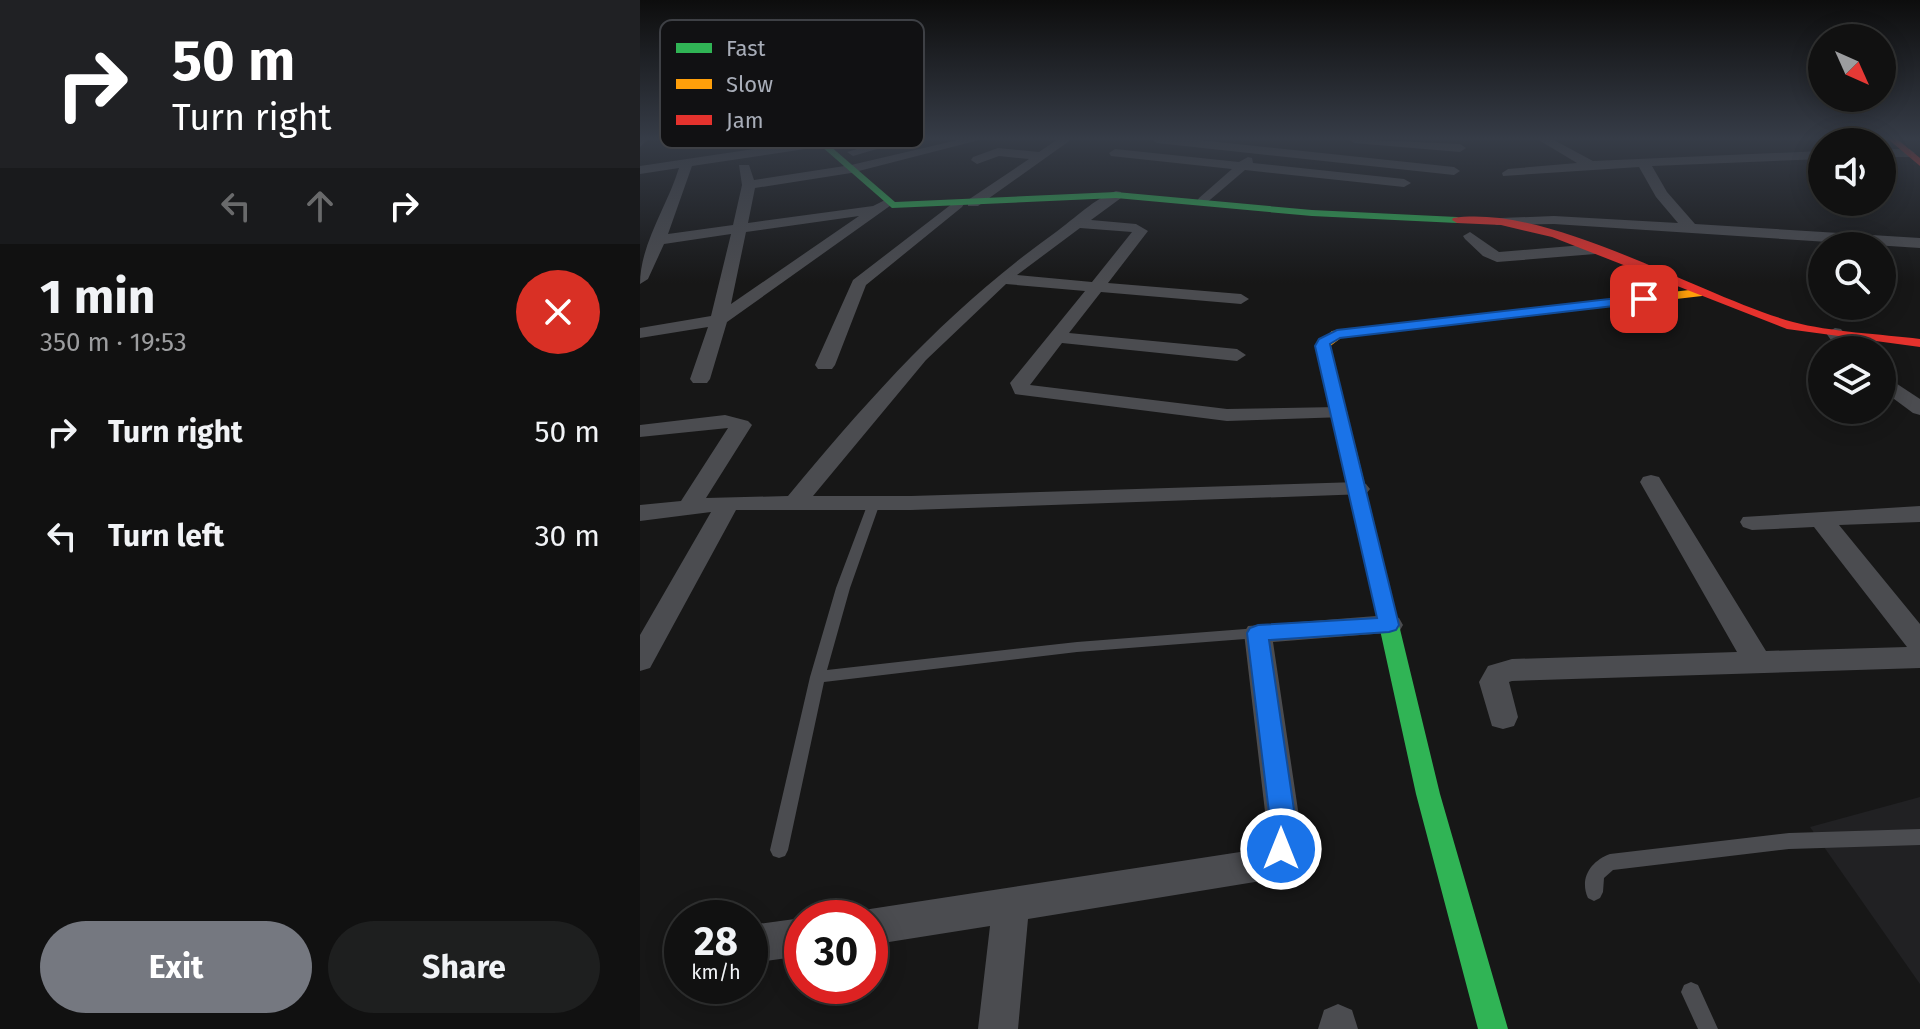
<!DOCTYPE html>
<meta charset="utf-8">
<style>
:root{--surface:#111;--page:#1e1f1f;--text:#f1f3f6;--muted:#9c9d9f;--line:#303131;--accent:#757880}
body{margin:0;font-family:"Fira Sans",sans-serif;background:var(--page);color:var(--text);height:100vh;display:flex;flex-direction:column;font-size:30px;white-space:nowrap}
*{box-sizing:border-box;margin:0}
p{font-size:26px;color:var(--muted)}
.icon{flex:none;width:44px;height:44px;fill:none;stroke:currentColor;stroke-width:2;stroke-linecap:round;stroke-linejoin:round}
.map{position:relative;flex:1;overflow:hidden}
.drawer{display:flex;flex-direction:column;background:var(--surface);width:640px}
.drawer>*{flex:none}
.guide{background:#202124;color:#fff;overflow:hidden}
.needle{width:52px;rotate:135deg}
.buttons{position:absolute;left:1168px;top:24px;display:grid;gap:16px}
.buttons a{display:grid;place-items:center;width:88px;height:88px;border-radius:50%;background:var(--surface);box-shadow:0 4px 20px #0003,0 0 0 2px var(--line);font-size:40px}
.speed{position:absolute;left:24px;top:900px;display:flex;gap:16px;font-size:40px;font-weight:700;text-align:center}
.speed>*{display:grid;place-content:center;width:104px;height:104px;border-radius:50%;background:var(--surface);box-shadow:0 4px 20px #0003,0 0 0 2px var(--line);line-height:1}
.speed small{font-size:20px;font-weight:400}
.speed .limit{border:12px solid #d22;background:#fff;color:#111}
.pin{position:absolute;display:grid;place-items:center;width:68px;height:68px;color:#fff;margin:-34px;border-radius:16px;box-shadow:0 4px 12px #0006}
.me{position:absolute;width:88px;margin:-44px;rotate:0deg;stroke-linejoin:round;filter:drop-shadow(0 0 6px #0008)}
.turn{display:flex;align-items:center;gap:28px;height:168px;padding:0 40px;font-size:36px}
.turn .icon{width:104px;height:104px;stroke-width:2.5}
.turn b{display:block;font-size:56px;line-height:68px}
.lanes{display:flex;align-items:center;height:76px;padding:0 40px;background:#0003;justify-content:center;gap:40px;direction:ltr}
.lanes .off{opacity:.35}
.round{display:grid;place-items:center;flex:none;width:84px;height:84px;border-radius:42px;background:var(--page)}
.overview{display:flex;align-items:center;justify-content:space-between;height:136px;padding:0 40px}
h1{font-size:48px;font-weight:700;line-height:60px}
.cta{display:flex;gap:16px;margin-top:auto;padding:16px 40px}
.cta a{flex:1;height:92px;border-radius:48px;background:var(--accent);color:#fff;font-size:32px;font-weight:700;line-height:92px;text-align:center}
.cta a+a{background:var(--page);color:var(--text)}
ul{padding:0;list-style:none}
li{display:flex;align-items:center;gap:24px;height:104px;padding:0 40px}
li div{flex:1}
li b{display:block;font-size:30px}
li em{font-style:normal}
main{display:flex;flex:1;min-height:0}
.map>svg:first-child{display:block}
.built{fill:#212123}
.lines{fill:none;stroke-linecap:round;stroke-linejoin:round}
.lane{fill:#4b4c50;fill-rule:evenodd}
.street{fill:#4b4c50;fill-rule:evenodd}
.fast{fill:#30b455;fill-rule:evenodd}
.slow{fill:#ff9f0a;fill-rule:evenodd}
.jam{fill:#e5322d;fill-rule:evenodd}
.route{fill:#1a73e8;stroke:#114b97;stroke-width:2}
.key{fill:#111113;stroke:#3e4045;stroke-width:2}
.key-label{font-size:22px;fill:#a8adb8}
</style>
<main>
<section class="drawer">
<div class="guide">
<div class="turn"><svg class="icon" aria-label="right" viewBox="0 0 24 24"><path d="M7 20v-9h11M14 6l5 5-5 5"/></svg><div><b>50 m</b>Turn right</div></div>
<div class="lanes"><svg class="icon off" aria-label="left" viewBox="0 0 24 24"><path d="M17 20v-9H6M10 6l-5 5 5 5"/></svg><svg class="icon off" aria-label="ahead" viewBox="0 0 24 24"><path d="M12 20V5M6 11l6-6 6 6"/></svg><svg class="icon" aria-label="right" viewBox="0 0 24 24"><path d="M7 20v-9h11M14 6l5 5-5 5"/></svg></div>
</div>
<div class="overview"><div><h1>1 min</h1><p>350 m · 19:53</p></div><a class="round" style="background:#d93025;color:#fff"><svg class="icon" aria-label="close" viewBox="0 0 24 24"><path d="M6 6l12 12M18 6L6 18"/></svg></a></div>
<ul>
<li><svg class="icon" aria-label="right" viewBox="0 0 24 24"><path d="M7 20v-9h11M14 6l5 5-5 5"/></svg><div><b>Turn right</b></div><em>50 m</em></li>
<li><svg class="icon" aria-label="left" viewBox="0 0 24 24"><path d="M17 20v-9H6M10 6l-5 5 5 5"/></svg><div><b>Turn left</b></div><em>30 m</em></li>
</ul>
<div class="cta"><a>Exit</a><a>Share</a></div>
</section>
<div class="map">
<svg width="1280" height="1029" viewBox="0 0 1280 1029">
<rect width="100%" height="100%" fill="#171717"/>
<polygon class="built" points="1280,797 1280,984 1170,827"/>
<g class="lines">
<g class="lane">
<polygon points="234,499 240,503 210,588 187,670 437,642 618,628 623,629 625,633 623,637 618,638 437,652 184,682 148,850 145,856 139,858 133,856 130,850 170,677 196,588 228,503"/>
<path d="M1280,829V845L1149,849L973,870L964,878L963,892L960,898L954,901L948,898C939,878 951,861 970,854L1149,833Z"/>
<polygon points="1051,982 1058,985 1078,1029 1058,1029 1041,992 1044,985"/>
</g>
<g class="street">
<polygon points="0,139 8,139 0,147"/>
<path d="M181,139L187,143L185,146L52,166L28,234L93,225L102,185L99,165H109L114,180L211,165L322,139H343L211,173L115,188L108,223L233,206L247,199L254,203L87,322L70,379L67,383H53L50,379L68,327L0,338V328L71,316L91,234L24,244L8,279L0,284C0,244 27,207 39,168L0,174V166ZM219,216L91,304L106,232Z"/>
<polygon points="251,139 271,139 213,156 207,152"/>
<polygon points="418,139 432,139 338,206 328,206 328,200 389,159 359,156 337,164 331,160 333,157 358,148 399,152"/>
<polygon points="511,139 549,139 814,167 820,171 814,175 517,143"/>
<polygon points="708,139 820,144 826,148 820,152 714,143"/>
<polygon points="897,139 912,139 953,161 1182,151 1182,159 1012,166 1027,192 1055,224 1280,238 1280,248 914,224 856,225 854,222 861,218 914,216 1038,223 1016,197 999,167 863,176 862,173 868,169 937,163"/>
<polygon points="475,149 599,162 608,157 612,158 613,163 764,179 771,183 764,187 605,170 564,205 557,201 559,198 592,169 471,156 469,153"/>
<polygon points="1242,149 1269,149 1275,153 1269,157 1242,157"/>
<path d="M476,191L481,192V198L451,220L496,224L508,231L468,283L601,294L609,299L601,304L461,292L429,333L597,349L606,355L597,361L422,343L390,385L587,409L698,407L705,409L708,413L705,417L587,421L375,394L370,383L445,291L366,284L286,360L173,496H271L718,482L726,484L730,489L726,494L271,510H96L10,668L0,671V635L71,512L0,521V505L41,501L88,428L0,437V425L85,415L108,421L112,425L66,498L148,496C232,395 308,309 416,232C434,219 455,198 476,191ZM440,228L492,232L452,282L377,275Z"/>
<polygon points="317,200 324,204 322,207 226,285 195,365 192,369 178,369 175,365 213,280"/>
<polygon points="830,232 859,252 955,244 963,249 955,254 857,262 843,256 825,239 823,236"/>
<polygon points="1195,328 1201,329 1216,350 1198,350 1186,333"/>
<polygon points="1242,374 1280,399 1280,415 1273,413 1242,390"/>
<polygon points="1011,475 1019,477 1022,482 1126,651 1267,647 1174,527 1112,530 1103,527 1100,522 1103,517 1280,506 1280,522 1199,525 1280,624 1280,668 872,681 869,682 878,717 874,726 863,729 852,726 839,682 848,666 872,659 1097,652 1000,482 1003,477"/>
<path d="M749,615L759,618L763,625L759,632L633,642L662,837C655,860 643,873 621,881L388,919L378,1029H338L350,926L230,945V918H215L217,914L230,909L613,850L628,837L604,633L608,626Z"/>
<polygon points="162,918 162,956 110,963 110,925"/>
<polygon points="698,1004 712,1010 718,1029 678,1029 684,1010"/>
</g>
<g class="fast">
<polygon points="173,139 182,139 255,202 476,192 672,210 817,217 822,220 817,223 672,216 476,198 252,208"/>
<polygon points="709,447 717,452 800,794 868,1029 838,1029 776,794 701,452"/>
</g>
<polygon class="slow" points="1058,289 1062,290 1062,296 701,338 689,347 717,452 709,457 701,452 675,346 692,331"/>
<g class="jam">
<polygon points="1248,139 1257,139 1280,158 1280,166"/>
<path d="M813,218C911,204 1057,295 1153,322C1190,332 1241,334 1280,339V347L1147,329L912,237L861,225L817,223L812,220Z"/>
</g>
</g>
<linearGradient id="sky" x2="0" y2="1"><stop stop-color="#0d0d0d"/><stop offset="0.49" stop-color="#363c47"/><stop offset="1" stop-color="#363c47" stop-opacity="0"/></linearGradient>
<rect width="1280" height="283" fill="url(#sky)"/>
<polygon class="route" points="1004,295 1010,299 1008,302 700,338 690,344 759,625 756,630 749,632 629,640 658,837 650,858 641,861 632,858 628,849 632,837 607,633 610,628 618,625 737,618 675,346 679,339 697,330"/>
<rect x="20" y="20" width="264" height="128" rx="12" class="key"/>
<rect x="36" y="43" width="36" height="10" fill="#30b455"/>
<rect x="36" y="79" width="36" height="10" fill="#ff9f0a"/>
<rect x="36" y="115" width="36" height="10" fill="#e5322d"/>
<g class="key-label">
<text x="86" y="56">Fast</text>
<text x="86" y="92">Slow</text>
<text x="86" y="128">Jam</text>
</g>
</svg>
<div class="buttons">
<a><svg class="needle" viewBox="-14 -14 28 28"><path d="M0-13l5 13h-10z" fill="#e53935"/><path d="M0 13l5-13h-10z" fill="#9c9d9f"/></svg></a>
<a><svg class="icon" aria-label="sound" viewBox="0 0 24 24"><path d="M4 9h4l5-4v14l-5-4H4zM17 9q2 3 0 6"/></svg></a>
<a><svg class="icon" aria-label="search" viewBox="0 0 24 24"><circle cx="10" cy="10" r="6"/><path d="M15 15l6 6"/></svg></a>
<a><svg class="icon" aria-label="layers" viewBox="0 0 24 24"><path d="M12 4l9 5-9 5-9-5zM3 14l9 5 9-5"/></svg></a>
</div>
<div class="speed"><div>28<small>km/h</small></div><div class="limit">30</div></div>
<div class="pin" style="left:1004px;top:299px;background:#d93025"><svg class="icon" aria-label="arrive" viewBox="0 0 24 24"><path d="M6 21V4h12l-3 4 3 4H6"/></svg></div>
<svg class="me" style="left:641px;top:849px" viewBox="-20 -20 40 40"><circle r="17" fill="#1a73e8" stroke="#fff" stroke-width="3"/><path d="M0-11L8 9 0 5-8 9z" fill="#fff"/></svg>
</div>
</main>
